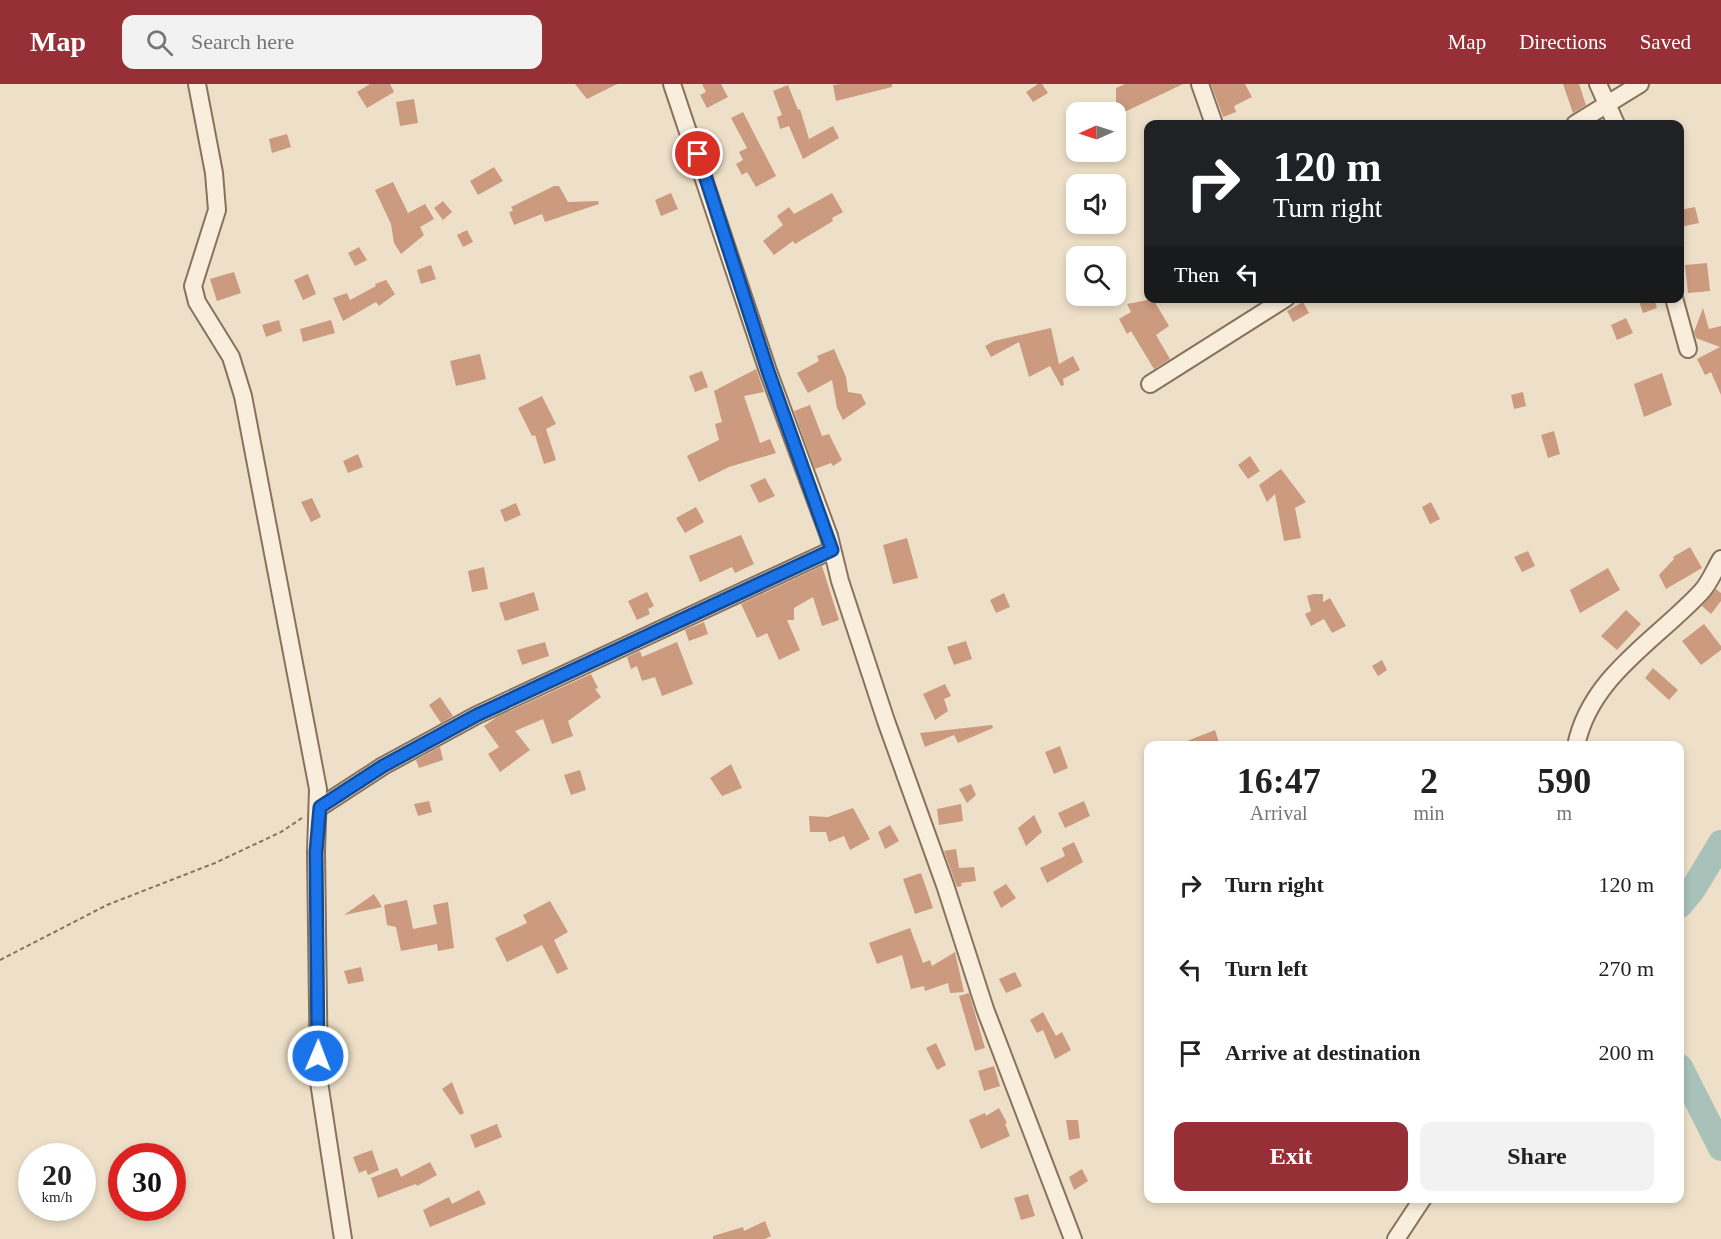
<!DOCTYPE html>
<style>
:root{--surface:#fff;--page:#f2f2f2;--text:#222;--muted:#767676;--accent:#972f36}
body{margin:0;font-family:"Times New Roman",serif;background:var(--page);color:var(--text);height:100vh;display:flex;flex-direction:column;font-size:22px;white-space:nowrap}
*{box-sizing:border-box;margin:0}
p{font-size:20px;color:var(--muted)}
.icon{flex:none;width:33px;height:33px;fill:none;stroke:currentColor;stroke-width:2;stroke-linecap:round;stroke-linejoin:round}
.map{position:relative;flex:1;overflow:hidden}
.details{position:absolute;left:1144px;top:657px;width:540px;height:462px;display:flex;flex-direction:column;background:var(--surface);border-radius:12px;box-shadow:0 3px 9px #0003}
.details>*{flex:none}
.banner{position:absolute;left:1144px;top:36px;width:540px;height:183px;border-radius:12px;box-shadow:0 3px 9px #0003;background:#202124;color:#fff;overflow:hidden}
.needle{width:39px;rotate:267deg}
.controls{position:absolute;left:1066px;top:18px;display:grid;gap:12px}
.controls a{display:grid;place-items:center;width:60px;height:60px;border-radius:12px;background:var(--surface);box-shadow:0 3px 9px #0003;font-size:30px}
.speed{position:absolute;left:18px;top:1059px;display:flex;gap:12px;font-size:30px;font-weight:700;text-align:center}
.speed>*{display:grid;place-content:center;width:78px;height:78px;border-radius:50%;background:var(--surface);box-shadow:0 3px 9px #0003;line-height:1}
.speed small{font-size:15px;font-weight:400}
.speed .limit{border:9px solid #d22;background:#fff;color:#111}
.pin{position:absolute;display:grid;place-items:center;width:51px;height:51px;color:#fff;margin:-26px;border:3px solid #fff;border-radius:50%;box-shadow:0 2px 6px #0007}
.me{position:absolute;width:66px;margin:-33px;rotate:1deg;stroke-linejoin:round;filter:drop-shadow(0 0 4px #0008)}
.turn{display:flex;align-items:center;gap:21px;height:126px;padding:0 30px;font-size:27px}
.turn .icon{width:78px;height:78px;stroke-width:2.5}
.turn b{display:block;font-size:42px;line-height:51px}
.then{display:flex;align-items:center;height:57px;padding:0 30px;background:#0003;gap:12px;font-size:22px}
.eta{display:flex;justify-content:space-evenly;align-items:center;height:102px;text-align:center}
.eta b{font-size:36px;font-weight:800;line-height:42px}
.button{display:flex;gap:12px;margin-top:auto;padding:12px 30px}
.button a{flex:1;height:69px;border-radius:12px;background:var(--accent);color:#fff;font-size:24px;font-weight:800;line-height:69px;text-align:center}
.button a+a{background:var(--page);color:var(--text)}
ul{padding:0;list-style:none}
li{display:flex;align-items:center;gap:18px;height:84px;padding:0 30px}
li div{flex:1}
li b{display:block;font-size:22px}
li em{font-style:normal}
header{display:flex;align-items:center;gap:36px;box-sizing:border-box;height:84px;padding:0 30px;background:var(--accent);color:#fff}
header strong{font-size:28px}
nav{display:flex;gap:33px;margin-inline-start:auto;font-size:21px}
.search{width:420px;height:54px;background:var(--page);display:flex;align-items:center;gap:15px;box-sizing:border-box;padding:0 21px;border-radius:12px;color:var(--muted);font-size:22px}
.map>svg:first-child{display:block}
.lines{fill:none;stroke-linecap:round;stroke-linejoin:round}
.river{stroke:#a9c2b9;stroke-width:26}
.building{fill:#cb9a7f}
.minor-casing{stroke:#89725d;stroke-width:20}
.path{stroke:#89725d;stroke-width:2;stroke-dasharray:4.5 3;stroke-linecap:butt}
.minor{stroke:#f8eedb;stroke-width:16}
.route-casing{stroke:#114b97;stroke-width:15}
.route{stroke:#1a73e8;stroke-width:10}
</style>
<header>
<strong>Map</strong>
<div class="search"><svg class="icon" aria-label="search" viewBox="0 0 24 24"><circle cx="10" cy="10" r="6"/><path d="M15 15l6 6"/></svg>Search here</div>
<nav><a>Map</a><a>Directions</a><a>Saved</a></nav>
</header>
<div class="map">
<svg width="1721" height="1155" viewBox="0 0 1721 1155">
<rect width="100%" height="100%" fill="#eee0c8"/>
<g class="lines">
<g class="river">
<polyline points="1680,821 1693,805 1721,759"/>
<polyline points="1680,983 1721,1064"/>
</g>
</g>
<g class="building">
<polygon points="370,0 390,0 394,8 367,24 357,8"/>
<polygon points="575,0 617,0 587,15"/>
<polygon points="702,0 721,0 728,13 707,24 700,11 706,8"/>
<polygon points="841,0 892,0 892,3 836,17 833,1"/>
<polygon points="1038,0 1042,0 1048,9 1033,18 1026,8"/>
<polygon points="1125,0 1183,0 1116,32 1116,4"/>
<polygon points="1211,0 1245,0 1252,13 1234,22 1236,28 1223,33"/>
<polygon points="1563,0 1579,0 1586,21 1573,29"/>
<polygon points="788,1 798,26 800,25 809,55 833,42 839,54 803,75 789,42 780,45 777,33 782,31 773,7"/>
<polygon points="414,15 418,39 400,42 396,18"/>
<polygon points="743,28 776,92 756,103 747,88 742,91 736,80 743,76 739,68 747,64 731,34"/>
<polygon points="287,50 291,63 272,69 269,55"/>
<polygon points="494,83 503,97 478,111 470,97"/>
<polygon points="393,98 408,129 425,120 434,135 420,143 424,151 401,170 394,159 391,140 375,106"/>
<polygon points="554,102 559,102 568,118 598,117 599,120 545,138 542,130 514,141 509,128 513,127 511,123"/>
<polygon points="671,109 678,125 661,132 655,116"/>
<polygon points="832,109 843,128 832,134 833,137 795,160 793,157 774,171 763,157 783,141 777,132 789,123 794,130"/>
<polygon points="443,117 452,128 443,136 434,124"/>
<polygon points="1695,123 1699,139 1680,143 1680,126"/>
<polygon points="467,146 473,158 463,163 457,151"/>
<polygon points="359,163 367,176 355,182 348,169"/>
<polygon points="1707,179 1710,207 1688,209 1685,181"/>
<polygon points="431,181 436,195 421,200 417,186"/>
<polygon points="234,188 241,209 217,217 210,195"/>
<polygon points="308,190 316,210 303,216 294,196"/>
<polygon points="386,196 395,210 379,222 376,218 343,237 333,214 347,209 350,216 376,202 375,200"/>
<polygon points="1638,214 1654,214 1657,224 1643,229"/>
<polygon points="1153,215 1169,242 1156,251 1170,275 1154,285 1131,247 1127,250 1119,235 1131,228 1127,220"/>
<polygon points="1303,218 1309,229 1293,238 1287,227"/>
<polygon points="1703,224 1709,245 1721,242 1721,311 1711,288 1705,291 1697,275 1720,263 1696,254 1694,248"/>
<polygon points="1626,234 1633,249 1617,256 1611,241"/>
<polygon points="279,236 282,247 266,253 262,241"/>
<polygon points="331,236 335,249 303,258 300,245"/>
<polygon points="1051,244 1059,280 1073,272 1080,286 1063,295 1064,301 1061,302 1050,282 1029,293 1019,258 991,273 985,262 994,257"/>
<polygon points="834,265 846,293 848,308 861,310 866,320 843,336 837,324 832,296 808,309 797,289 819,277 817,272"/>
<polygon points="480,270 486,295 456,302 450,277"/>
<polygon points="756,285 764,308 744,312 760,359 770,355 776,369 729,383 699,398 687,372 719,356 715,340 722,338 714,307"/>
<polygon points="702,287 708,303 695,308 689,292"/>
<polygon points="1662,289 1672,321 1644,333 1634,300"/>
<polygon points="1523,308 1526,322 1514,325 1511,311"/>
<polygon points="542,312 556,340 546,345 556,376 544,380 535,351 532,352 518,324"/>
<polygon points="810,321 822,352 829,350 842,376 833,382 831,379 815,385 794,327"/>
<polygon points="1554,347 1560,370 1548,374 1541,351"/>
<polygon points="358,370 363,383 348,389 343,377"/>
<polygon points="1250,372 1260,387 1248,395 1238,381"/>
<polygon points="1281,385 1306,418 1295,424 1301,454 1284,457 1275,410 1267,418 1259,401"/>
<polygon points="765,394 775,412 759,419 750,401"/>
<polygon points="312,414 321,433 311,438 301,418"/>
<polygon points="1431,418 1440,435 1430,440 1422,423"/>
<polygon points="516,419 521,431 505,438 500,426"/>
<polygon points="696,423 704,438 685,449 676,434"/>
<polygon points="741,451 754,480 735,489 732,483 700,498 689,472"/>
<polygon points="907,454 918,494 893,500 883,461"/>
<polygon points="1690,463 1702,484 1666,505 1659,491 1674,475 1673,473"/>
<polygon points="1528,467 1535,482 1522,488 1514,473"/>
<polygon points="822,482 839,536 822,542 813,513 794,524 794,536 787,536 800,566 779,576 767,549 757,554 741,520"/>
<polygon points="484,483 488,505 472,508 468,487"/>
<polygon points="1608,484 1620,506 1580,529 1570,506"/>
<polygon points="1716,505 1721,509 1721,517 1711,530 1702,522"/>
<polygon points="534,508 539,526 505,537 499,519"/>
<polygon points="647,508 654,522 648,525 650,530 637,536 628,517"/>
<polygon points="1004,509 1010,523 996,529 990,516"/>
<polygon points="1314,510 1323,510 1323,518 1330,514 1346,542 1332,549 1324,535 1311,542 1305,530 1311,527 1307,512"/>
<polygon points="1626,526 1641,540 1617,566 1601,552"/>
<polygon points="704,538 708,550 689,557 685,546"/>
<polygon points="1704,540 1721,562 1721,566 1701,581 1682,557"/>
<polygon points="966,557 972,575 954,581 947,563"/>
<polygon points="545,558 549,572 522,581 517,566"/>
<polygon points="677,558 693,600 662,612 655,593 642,597 637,582 631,585 627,573 640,567 642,573"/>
<polygon points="1382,576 1387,586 1378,592 1372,582"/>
<polygon points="1653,584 1678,606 1669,616 1645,594"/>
<polygon points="591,590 598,604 595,605 601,613 568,637 573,652 552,660 543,635 515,647 530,666 500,688 488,670 499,663 484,642 497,633"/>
<polygon points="945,600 951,612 944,615 948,627 935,636 923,610"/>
<polygon points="440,613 453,632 441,639 429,621"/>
<polygon points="992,641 993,644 958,659 954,651 925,663 920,649"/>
<polygon points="1215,646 1220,662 1178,662 1177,661"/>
<polygon points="1060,662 1068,684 1054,690 1045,668"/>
<polygon points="440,663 443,676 419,684 416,676"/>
<polygon points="731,680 742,704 722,712 710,694"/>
<polygon points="580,686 586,706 571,711 564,691"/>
<polygon points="971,700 976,711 967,719 959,705"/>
<polygon points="429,717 432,728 418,732 414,720"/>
<polygon points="1084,717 1090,732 1065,744 1058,729"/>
<polygon points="961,720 963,737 939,741 937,725"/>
<polygon points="853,724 870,755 850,766 844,752 829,758 826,748 810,748 809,732 828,733"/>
<polygon points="1034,731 1042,748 1026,762 1018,744"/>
<polygon points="890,741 899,757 885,765 878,748"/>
<polygon points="1074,758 1083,778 1047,799 1040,784 1065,772 1062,764"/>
<polygon points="956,765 959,784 974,783 976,797 961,799 962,802 957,803 944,767"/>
<polygon points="921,789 933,824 915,830 903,795"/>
<polygon points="1006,800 1016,814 1001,824 993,808"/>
<polygon points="374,810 382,823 344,831"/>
<polygon points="407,816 413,845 437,840 433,821 448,818 454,864 438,867 437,860 401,867 396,843 387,841 384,821"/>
<polygon points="550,817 568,848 554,856 568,885 557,890 542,861 507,878 495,854 527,839 523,831"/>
<polygon points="910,844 923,879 930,876 932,882 955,868 964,908 950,909 948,899 925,907 924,902 911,905 902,871 877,880 869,859"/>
<polygon points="361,883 364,897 348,900 344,887"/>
<polygon points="1015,888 1022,902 1006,909 999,895"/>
<polygon points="969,909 985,964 975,967 959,912"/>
<polygon points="1043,928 1056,952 1062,948 1071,966 1055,975 1043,946 1037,949 1030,936"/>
<polygon points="936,959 946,981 937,986 926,964"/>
<polygon points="994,982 1000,1002 984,1007 978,987"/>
<polygon points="452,998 464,1029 460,1031 442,1005"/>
<polygon points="999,1024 1007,1039 1005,1040 1010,1052 981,1065 969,1036 985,1029 986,1032"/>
<polygon points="1066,1036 1078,1036 1080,1054 1069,1056"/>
<polygon points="497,1040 502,1053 475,1064 470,1051"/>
<polygon points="372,1066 379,1086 368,1091 366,1086 359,1089 353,1073"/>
<polygon points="430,1078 437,1091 417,1102 416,1100 378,1114 371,1094 397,1084 401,1093"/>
<polygon points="1082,1085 1088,1097 1074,1106 1069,1093"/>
<polygon points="479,1106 486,1120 430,1143 423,1126 449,1113 452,1120"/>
<polygon points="1028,1110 1035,1132 1021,1136 1014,1114"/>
<polygon points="765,1137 771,1152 765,1155 713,1155 713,1152 743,1143 744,1147"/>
</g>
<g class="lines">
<g class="minor-casing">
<g id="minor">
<polyline points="197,0 214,89 217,126 193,202 197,218 231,273 243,312 318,705 316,768 319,998 343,1155"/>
<polyline points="672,0 768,287 829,452 840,497 886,637 945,801 985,925 1073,1155"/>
<polyline points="1200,0 1214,40"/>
<polyline points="1598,0 1616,40"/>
<polyline points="1575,40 1640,0"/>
<polyline points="1674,214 1688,265"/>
<polyline points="1150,300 1286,214"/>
<path d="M1576,662C1590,592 1657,556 1702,507C1710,498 1715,485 1721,475"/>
<polyline points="320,723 383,682 477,631 832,466"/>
<polyline points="1396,1155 1423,1114"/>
</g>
</g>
<polyline class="path" points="0,876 107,821 215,779 281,748 302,734"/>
<use href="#minor" class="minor"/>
</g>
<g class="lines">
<g class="route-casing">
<polyline id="route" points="318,972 316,768 320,723 383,682 477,631 832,466 768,287 698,70"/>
</g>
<use href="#route" class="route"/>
</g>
</svg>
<div class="controls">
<a><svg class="needle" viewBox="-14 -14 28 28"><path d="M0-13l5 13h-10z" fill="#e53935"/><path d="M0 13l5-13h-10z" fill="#767676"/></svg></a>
<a><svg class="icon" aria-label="sound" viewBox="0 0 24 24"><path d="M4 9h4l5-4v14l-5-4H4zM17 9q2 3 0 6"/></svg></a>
<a><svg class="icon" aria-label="search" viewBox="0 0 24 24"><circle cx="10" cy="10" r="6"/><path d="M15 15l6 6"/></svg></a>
</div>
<div class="speed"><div>20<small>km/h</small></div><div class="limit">30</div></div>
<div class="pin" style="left:698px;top:70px;background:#d93025"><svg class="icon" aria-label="arrive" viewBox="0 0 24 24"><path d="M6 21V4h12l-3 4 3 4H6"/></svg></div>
<svg class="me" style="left:318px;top:972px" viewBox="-20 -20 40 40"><circle r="17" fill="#1a73e8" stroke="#fff" stroke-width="3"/><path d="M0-11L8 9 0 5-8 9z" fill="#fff"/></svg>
<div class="banner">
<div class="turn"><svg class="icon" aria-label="right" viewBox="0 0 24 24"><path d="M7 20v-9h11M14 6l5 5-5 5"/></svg><div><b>120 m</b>Turn right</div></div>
<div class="then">Then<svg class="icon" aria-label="left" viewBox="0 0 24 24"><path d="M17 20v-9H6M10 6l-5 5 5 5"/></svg></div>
</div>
<section class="details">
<div class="eta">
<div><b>16:47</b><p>Arrival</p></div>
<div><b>2</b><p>min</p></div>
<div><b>590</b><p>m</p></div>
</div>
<ul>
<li><svg class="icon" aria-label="right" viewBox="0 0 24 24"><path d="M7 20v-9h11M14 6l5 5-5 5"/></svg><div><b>Turn right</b></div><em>120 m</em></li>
<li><svg class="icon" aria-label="left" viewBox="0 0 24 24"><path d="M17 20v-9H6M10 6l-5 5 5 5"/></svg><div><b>Turn left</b></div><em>270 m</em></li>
<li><svg class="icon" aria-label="arrive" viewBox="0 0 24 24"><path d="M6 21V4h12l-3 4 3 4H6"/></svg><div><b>Arrive at destination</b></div><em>200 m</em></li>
</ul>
<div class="button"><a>Exit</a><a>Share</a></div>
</section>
</div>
